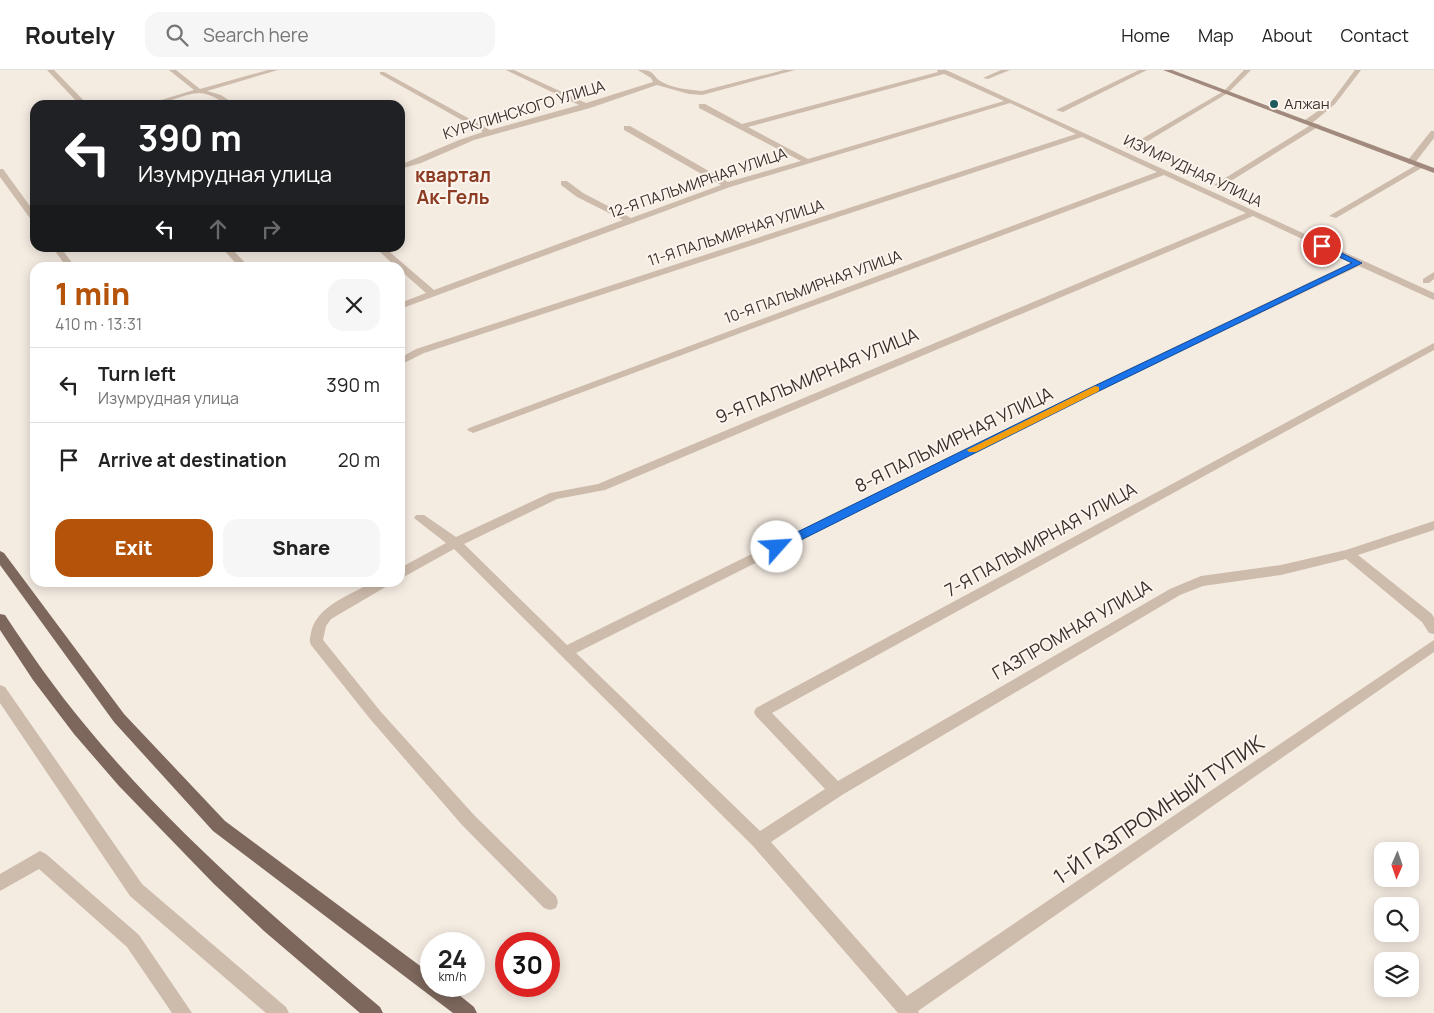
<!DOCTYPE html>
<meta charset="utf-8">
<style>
:root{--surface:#fff;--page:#f6f6f6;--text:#222;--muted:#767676;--line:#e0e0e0;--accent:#b45309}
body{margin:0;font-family:Manrope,sans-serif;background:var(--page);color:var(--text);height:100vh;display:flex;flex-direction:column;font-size:19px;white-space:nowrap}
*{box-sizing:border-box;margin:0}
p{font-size:16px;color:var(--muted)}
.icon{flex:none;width:28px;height:28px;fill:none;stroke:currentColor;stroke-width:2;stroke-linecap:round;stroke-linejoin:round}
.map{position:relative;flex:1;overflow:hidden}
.side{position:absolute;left:30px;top:192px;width:375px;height:325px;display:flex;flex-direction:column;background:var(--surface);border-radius:15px;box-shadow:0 2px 12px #0003}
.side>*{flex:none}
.top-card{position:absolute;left:30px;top:30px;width:375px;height:152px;border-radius:15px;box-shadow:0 2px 12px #0003;background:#202124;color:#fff;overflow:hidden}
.needle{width:32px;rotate:182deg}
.controls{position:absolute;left:1374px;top:772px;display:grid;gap:10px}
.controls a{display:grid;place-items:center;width:45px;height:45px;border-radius:10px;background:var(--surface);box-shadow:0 2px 12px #0003;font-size:25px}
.speed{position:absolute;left:420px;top:862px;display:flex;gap:10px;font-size:25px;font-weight:700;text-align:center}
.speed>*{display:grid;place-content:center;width:65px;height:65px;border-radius:50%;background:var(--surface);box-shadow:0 2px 12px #0003;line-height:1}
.speed small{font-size:12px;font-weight:400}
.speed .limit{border:8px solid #d22;background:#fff;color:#111}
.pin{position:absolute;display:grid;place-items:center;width:42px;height:42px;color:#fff;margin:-21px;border:2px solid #fff;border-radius:50%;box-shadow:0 1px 5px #0007}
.me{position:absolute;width:55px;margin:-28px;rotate:64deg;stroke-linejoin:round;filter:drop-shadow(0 0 4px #0008)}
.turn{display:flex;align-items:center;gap:18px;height:105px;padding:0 25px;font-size:22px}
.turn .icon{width:65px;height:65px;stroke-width:2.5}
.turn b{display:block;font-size:35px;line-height:42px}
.lanes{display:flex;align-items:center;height:48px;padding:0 25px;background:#0003;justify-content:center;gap:25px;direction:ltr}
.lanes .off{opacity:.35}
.round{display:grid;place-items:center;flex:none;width:52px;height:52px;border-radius:15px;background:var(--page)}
.headline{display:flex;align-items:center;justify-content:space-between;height:85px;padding:0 25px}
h1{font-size:30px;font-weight:800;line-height:38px;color:var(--accent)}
.button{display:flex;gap:10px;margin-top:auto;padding:10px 25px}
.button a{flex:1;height:58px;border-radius:15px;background:var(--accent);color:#fff;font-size:20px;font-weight:800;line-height:58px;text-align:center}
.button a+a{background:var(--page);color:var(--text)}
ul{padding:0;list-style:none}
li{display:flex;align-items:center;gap:15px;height:75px;padding:0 25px;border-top:1px solid var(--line)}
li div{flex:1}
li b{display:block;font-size:19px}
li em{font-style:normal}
header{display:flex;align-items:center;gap:30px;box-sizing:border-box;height:70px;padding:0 25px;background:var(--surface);border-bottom:1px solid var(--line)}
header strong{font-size:24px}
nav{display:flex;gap:28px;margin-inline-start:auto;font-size:18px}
.search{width:350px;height:45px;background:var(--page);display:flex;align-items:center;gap:12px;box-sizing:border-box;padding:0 18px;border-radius:15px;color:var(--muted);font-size:19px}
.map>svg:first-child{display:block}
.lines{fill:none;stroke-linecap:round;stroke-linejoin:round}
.street{fill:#cdbbac;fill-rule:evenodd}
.secondary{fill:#a18a7d;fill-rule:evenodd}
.primary{fill:#7d675c;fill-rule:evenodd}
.route{fill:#1a73e8;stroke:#114b97}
.slow{fill:#f59e0b}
.poi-dot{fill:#1f5a5e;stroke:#fbf5ee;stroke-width:2}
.labels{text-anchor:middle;stroke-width:4;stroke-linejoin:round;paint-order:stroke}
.far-poi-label{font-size:15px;fill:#3b302b;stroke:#fbf5ee;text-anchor:start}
.far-street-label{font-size:15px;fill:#3b302b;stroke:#fbf5ee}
.street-label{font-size:18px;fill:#3b302b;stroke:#fbf5ee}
.far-district-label{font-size:19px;font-weight:bold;fill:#8c3b22;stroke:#fbf5ee}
.near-street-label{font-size:21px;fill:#3b302b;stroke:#fbf5ee}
</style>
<header>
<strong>Routely</strong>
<div class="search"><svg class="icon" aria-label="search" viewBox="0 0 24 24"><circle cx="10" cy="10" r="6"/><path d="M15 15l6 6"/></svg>Search here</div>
<nav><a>Home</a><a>Map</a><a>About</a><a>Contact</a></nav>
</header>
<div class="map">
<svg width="1434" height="943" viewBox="0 0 1434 943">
<rect width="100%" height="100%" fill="#f4ebe1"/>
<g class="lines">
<g class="street">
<polygon points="47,0 54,0 88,35 80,35"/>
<path d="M169,0H176L200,19L268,0H278L207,21L221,25L236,35C222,35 213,23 199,23C182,24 165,35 145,35L194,20Z"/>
<path d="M506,0H514L586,33L653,12L651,8L638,0C657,0 651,6 662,12C672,18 690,20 702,21L784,0H795L702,25L689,24L657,15L590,38L474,70L421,93L400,99V95L459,70L483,62L380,4V2H384L490,60L579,35Z"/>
<path d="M937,0H946L1434,223V230L1359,196L1095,323L576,583L760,761L825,719L756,646L754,642L756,638L1434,273V280L772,643L838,711L1170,519L1201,506L1281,495L1346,480L1434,451V460L1358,485L1432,544L1434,548V564L1429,563L1422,552L1346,489L1281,505L1203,516L1180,525L842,725L771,772L907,926L1434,570V582L918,941L919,943H898L753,776L454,479L400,509V498L446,473L414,448L416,445H424L456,467L550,423L598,414L1246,143L1164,105L473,363L467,360L469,358L1157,102L1082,67L424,283L400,295V288L416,279L1076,64L1010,33L730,117L400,239V233L426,223L400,200V198H397L376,178H385L434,220L623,150L577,127L561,115V111H567L583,123L631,148L721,115L624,60V56H630L728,112L801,91L699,38V34H705L742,54L938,2ZM944,4L1004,31L808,89L748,57ZM1253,146L1352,192L1087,319L567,575L464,474L557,429L605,420Z"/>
<polygon points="1001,0 1010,0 988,9 983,8"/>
<polygon points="1139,0 1147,0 1063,42 1056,40"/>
<polygon points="1244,0 1251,0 1228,23 1133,80 1126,78 1224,21"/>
<polygon points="1355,0 1361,0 1335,34 1311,54 1305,54 1305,50 1331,32"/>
<polygon points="1314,53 1321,55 1221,117 1214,115"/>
<polygon points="1431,61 1434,61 1434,68 1414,94 1408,94 1408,90"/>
<polygon points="1418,94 1425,96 1336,148 1329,146"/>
<polygon points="0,99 3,99 35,143 35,152 32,151 0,107"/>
<polygon points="53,178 61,178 76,198 67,198"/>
<polygon points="222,178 231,178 250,198 240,198"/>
<polygon points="1434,202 1434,209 1429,213 1423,213 1423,209"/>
<path d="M373,512H390L389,515L331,549L326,556L323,570L381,642L474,745L556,826L558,832L556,838L550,840L544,838L462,755L371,650L311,575C309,570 310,568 311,563C316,536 350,525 373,512Z"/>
<polygon points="0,615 5,617 142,814 286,937 289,943 266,943 130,826 0,633"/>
<polygon points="40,781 46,784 139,865 192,943 172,943 127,877 39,799 0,821 0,804"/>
</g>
<polygon class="secondary" points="1163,0 1172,0 1434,98 1434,103"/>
<g class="primary">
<polygon points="0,481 4,483 124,644 225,751 431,904 431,916 448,916 474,937 477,943 453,943 213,761 114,652 0,495"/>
<path d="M0,544L5,545C30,583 56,620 85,655C172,761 276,850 380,937L383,943H360L264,861L214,814L119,716L74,664L33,610L0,560Z"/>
</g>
</g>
<polygon class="route" points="1320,175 1325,175 1362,193 1095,323 781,480 773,480 771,477 773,474 1088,319 1352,193 1320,178"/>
<polygon class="slow" points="1095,316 1099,317 1099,321 976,382 969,382 967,380"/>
<circle class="poi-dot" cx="1274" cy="34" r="5"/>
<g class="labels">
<g class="far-poi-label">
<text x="1284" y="39">Алжан</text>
</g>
<g class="far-street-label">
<text transform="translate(524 40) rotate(-17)" y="5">КУРКЛИНСКОГО УЛИЦА</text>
<text transform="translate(1193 101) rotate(25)" y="5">ИЗУМРУДНАЯ УЛИЦА</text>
<text transform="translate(698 113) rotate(-19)" y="5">12-Я ПАЛЬМИРНАЯ УЛИЦА</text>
<text transform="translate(736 163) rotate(-18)" y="5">11-Я ПАЛЬМИРНАЯ УЛИЦА</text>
<text transform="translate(813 217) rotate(-20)" y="5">10-Я ПАЛЬМИРНАЯ УЛИЦА</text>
</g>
<g class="street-label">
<text transform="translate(817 306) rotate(-23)" y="6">9-Я ПАЛЬМИРНАЯ УЛИЦА</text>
<text transform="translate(954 370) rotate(-26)" y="6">8-Я ПАЛЬМИРНАЯ УЛИЦА</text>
<text transform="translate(1041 470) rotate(-29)" y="6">7-Я ПАЛЬМИРНАЯ УЛИЦА</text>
<text transform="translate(1072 560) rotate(-30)" y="6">ГАЗПРОМНАЯ УЛИЦА</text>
</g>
<g class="far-district-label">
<text x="453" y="112">квартал<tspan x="453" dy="22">Ак-Гель</tspan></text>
</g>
<g class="near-street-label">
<text transform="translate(1159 740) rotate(-34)" y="7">1-Й ГАЗПРОМНЫЙ ТУПИК</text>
</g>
</g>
</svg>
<div class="controls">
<a><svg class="needle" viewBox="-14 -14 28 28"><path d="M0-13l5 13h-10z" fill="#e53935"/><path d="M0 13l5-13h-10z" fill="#767676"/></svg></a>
<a><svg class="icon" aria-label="search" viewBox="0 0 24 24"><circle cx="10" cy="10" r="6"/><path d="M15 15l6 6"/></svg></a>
<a><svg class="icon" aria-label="layers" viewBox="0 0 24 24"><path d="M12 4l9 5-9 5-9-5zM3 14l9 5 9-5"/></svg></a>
</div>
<div class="speed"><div>24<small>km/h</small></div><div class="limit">30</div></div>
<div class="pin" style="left:1322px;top:176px;background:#d93025"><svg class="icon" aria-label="arrive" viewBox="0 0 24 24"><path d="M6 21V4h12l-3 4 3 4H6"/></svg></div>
<svg class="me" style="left:777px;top:477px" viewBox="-20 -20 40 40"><circle r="19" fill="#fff"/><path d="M0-13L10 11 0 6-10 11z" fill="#1a73e8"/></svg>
<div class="top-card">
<div class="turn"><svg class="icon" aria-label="left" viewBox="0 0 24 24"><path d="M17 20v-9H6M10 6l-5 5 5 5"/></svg><div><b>390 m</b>Изумрудная улица</div></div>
<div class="lanes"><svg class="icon" aria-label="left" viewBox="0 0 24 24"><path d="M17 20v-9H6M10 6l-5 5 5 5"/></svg><svg class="icon off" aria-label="ahead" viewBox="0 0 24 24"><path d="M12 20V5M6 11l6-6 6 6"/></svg><svg class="icon off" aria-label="right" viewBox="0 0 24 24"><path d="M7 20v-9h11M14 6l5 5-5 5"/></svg></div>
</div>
<section class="side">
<div class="headline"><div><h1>1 min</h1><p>410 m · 13:31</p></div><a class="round"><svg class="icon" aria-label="close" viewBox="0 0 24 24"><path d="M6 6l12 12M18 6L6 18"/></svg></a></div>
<ul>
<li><svg class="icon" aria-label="left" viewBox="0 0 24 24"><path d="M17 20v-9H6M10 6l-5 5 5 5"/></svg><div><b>Turn left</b><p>Изумрудная улица</p></div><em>390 m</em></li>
<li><svg class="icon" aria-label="arrive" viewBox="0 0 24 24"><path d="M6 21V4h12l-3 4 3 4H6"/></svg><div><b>Arrive at destination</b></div><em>20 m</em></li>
</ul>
<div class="button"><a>Exit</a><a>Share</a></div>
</section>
</div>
